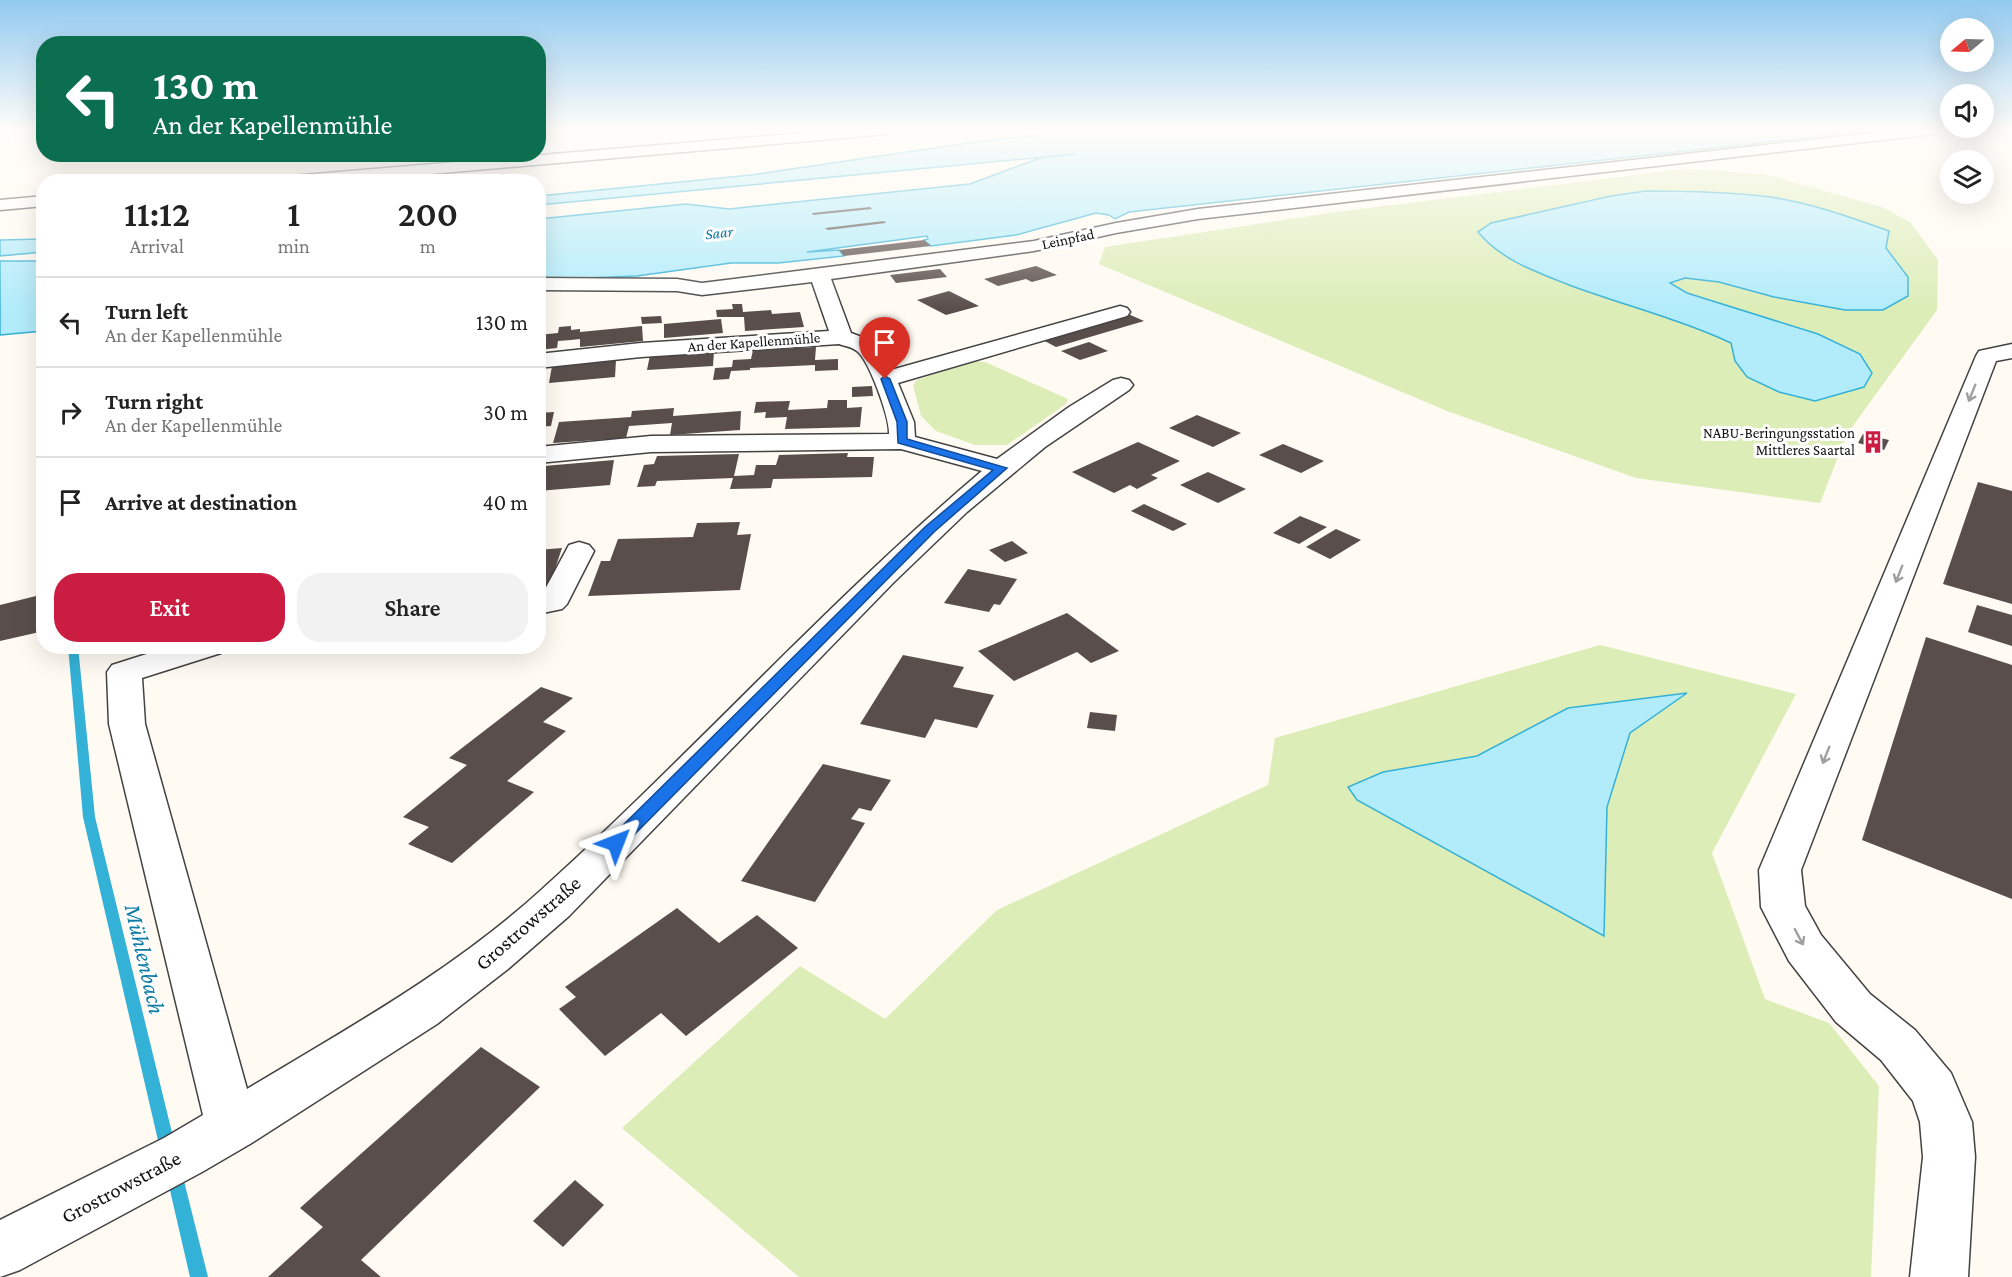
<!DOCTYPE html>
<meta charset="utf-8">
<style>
:root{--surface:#fff;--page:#f2f2f2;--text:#222;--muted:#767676;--line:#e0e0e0;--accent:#cb1c41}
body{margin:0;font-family:"Crimson Pro",serif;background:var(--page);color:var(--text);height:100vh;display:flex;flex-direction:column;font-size:22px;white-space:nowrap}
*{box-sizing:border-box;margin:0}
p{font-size:20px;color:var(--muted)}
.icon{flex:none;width:33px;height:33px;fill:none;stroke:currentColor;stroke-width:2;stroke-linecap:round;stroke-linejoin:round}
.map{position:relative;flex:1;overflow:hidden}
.details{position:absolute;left:36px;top:174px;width:510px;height:480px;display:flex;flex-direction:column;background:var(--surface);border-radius:24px;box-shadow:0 6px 24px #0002}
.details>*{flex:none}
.guide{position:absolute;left:36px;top:36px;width:510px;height:126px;border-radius:24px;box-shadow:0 6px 24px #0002;background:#0b6e4f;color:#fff;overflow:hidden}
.needle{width:39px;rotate:251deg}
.controls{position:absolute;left:1940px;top:18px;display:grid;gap:12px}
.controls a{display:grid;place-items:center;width:54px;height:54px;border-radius:50%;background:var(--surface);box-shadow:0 6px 24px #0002;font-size:30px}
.pin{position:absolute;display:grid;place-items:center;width:51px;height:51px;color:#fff;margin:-62px -26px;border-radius:50% 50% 50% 0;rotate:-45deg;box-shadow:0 0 6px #0007}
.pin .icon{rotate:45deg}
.me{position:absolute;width:66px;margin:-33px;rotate:45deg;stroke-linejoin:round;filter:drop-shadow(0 0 4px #0008)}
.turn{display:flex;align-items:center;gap:21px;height:126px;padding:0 18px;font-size:27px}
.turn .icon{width:78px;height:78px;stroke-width:2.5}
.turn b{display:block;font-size:42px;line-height:51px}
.eta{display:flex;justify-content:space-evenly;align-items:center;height:102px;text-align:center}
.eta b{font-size:36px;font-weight:600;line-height:42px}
.cta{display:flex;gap:12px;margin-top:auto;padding:12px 18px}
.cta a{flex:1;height:69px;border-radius:24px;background:var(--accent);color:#fff;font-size:24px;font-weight:600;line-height:69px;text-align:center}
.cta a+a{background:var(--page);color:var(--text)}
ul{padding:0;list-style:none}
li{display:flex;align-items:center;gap:18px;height:90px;padding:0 18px;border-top:2px solid var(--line)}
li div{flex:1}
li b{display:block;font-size:22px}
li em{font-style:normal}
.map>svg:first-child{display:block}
.green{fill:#dcedb8}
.water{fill:#b2ecfb;stroke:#34b1d7;stroke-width:1.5}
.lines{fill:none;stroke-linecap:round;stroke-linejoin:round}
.stream{fill:#34b1d7;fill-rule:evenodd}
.building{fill:#594e4b}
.minor-casing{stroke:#434343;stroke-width:3}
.minor{fill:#fff;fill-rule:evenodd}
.oneway{stroke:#9f9f9f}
.route{fill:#1a73e8;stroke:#114b97;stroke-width:1.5}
.labels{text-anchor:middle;stroke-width:6;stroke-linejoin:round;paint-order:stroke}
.far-street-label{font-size:15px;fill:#101010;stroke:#fff}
.far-poi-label{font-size:15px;fill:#101010;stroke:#fff;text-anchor:end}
.far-water-label{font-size:16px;font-style:italic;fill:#0e7ba4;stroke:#fff}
.near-street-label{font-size:21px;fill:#101010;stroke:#fff}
.near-water-label{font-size:24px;font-style:italic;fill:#0e7ba4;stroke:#fff}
</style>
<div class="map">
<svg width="2012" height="1277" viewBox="0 0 2012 1277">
<rect width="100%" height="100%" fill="#fffaf2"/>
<g class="green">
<polygon points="1863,130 1947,130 1713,159 1654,155"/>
<polygon points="1684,169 1764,174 1882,207 1910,222 1938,260 1937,310 1847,434 1820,503 1636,478 1447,411 1099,264 1105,247 1343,211"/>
<polygon points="973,361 985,362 1068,399 1066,404 1007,445 975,445 936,431 921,416 913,385 917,380"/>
<polygon points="1600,645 1796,694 1712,853 1765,999 1829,1023 1879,1086 1871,1277 799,1277 622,1128 800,966 885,1019 997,910 1268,785 1275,738"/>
</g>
<g class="water">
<polygon points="1095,130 1876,130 1129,212 1115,219 1109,215 1096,213 1016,235 931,246 924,240 928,239 927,236 807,252 839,250 844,256 778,263 731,263 637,276 539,280 539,219 686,204 729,209 970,184 1040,158 1076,154 539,205 539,196 751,175 988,140"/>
<path d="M1646,191C1688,191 1729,192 1770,197C1811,203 1850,217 1889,231L1886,248L1908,277V296L1883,310H1845L1774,297L1719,282L1685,278L1670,283L1687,293L1818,334L1860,354L1872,373L1864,387L1815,401L1779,392L1747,377L1735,361L1731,343C1679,319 1623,305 1569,285C1536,272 1501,260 1478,232L1491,223L1611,196Z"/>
<polygon points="43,239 43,252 0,256 0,240"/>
<polygon points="0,261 43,261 43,331 0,335"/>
<polygon points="1687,693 1630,733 1607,807 1604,936 1357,800 1348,787 1383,772 1477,756 1568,708"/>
</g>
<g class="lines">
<g class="stream">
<polygon points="68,646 78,646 95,817 176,1149 174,1155 168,1157 162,1155 160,1149 83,817"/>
<polygon points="174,1165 180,1167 182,1173 208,1277 190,1277 166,1173 168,1167"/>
</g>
</g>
<g class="building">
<polygon points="870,207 872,209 813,215 812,213"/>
<polygon points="884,221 886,223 828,230 825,228"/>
<polygon points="924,240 931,246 844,256 839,250"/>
<polygon points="1036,266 1057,275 1032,282 1026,279 998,286 984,279"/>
<polygon points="940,269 947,277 896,283 890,275"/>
<polygon points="949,291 979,306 946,315 917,300"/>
<polygon points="732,304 742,304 743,312 771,310 772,314 800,312 804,327 745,331 744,317 717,317 716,310 733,309"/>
<polygon points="1126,313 1144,321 1056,347 1039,338"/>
<polygon points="661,316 662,323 642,324 641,317"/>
<polygon points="721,319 723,333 664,338 664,324"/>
<polygon points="571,326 571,330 580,329 580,332 642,326 643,341 580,347 580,339 571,340 558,341 557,348 538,350 538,335 558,333 559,327"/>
<polygon points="1089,342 1108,351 1080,360 1061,351"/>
<polygon points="816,347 815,360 838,359 838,370 815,371 815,365 750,368 750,370 731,371 729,379 713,380 715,368 732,367 733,360 751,359 753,350"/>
<polygon points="714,351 713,366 647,370 650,355"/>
<polygon points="616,360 615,377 549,383 552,366"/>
<polygon points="872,386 873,396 852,397 852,387"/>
<polygon points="828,400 847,400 847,408 862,407 860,427 785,429 787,417 765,418 766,412 754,413 756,402 790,401 788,410 827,408"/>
<polygon points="674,408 673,416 741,411 740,430 670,435 672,423 629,426 626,438 553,443 559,422 631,417 632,411"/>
<polygon points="554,412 551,426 538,427 538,413"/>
<polygon points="1197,415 1241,433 1213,447 1169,428"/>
<polygon points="1863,434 1889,440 1884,450 1858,443"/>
<polygon points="1138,442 1180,461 1151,475 1158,478 1137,489 1130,485 1114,493 1072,472"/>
<polygon points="1283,444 1324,461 1301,473 1259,455"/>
<polygon points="848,453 847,457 874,457 872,477 773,479 771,488 730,489 733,478 657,481 655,486 637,487 644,465 654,464 657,456 739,454 734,476 754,475 756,465 776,465 779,455"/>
<polygon points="614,460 610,485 538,491 544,466"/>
<polygon points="1208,472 1246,489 1218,503 1180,485"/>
<polygon points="1978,482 2012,491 2012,604 1943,584"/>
<polygon points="1144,504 1187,524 1173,531 1131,511"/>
<polygon points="1300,516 1327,527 1299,544 1273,533"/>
<polygon points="740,522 737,535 751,534 740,590 588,596 601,561 610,561 618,539 693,537 697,523"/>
<polygon points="1336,529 1361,540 1330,559 1306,547"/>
<polygon points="1012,541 1028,553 1005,562 989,550"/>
<polygon points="562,548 550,584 538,585 538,550"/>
<polygon points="968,569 1017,579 1000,605 994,604 989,612 944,603"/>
<polygon points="44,594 44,631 0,641 0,605"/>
<polygon points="1977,605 2012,615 2012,646 1968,632"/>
<polygon points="1067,613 1119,651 1091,663 1077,652 1014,681 978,651"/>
<polygon points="1926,637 2012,665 2012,899 1862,840"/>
<polygon points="903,655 964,667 953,687 994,695 977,728 935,719 925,738 860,724"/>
<polygon points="541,687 573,698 543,722 566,731 507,781 534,792 452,863 408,844 429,827 403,817 467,765 449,758"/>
<polygon points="1090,712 1117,715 1115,731 1087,728"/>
<polygon points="823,764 891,780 871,811 859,808 851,819 865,823 815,902 741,881"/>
<polygon points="677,908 719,943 757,915 798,948 686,1036 661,1013 605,1056 559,1009 576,997 565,987"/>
<polygon points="481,1047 540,1087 361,1260 381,1277 268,1277 323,1227 300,1208"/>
<polygon points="575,1180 604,1205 563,1247 533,1221"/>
</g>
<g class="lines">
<g class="minor-casing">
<g id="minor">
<polygon points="838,130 896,130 889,134 339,182 272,182 279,177"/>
<path d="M1898,130H1941L1934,134L1198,219L1116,233L1034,251L831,279L851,333L875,342L891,370L1120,306L1127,308L1130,312L1127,316L898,383L914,422L915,437L997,459L1069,407L1113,380L1121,378L1129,380L1133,385L1129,390L1045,447L967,512L894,582L569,916L508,969L437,1024L250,1144L202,1172L20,1270L0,1277V1220L164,1138L203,1115L109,724L107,672L112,665L172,646H225L221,653L142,678L145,724L247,1089C348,1028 452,971 540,891C691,755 827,602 982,471L901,449L651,452L538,463V447L651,436L889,434C890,418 869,360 857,351C852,347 845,346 839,344L641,357L538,368V354L641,343L829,331L812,282L702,295L677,291L538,290V278L677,279L702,283L1034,241L1116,223L1198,209Z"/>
<polygon points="44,196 44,206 0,210 0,200"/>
<polygon points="2012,344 2012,358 1996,361 1801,870 1805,906 1821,935 1870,994 1915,1030 1951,1073 1972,1122 1975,1157 1968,1277 1910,1277 1923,1157 1920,1122 1913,1101 1881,1060 1836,1022 1789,961 1761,907 1759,870 1976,356 1979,351"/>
<polygon points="579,542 589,545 594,551 567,604 562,609 538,614 538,595 543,593 569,545"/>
</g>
</g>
<use href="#minor" class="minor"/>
</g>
<defs><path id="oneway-shaft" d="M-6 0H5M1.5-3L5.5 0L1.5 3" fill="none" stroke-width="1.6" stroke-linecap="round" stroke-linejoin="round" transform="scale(1.5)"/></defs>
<g class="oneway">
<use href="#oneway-shaft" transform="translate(1972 393) rotate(112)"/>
<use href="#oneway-shaft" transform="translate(1899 574) rotate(112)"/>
<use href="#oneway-shaft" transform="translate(1826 755) rotate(112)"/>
<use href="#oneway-shaft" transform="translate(1799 937) rotate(62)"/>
</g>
<linearGradient id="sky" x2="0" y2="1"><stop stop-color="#92caf0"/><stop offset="0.42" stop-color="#fffdf9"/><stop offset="1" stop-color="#fffdf9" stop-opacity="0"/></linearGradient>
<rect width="2012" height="309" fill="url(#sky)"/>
<polygon class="route" points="885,376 890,379 907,422 907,439 1007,468 934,532 622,847 610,847 608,843 610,838 925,527 993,470 898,443 897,422 881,379"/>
<defs>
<g id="building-bare" transform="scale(1.8)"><path d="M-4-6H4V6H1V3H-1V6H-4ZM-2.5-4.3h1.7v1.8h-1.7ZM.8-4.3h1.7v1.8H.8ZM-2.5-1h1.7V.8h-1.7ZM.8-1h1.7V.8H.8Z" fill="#cb1c41" stroke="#fff" stroke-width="2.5" paint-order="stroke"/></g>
</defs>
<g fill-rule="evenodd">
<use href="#building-bare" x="1873" y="442"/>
</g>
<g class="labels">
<g class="far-street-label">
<text transform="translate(1068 239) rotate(-12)" y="5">Leinpfad</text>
<text transform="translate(754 342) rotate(-4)" y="5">An der Kapellenmühle</text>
</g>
<g class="far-poi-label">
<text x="1855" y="438">NABU-Beringungsstation<tspan x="1855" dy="17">Mittleres Saartal</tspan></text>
</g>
<g class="far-water-label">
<text transform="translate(719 232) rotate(-6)" y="6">Saar</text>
</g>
<g class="near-street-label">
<text transform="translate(528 923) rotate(-41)" y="7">Grostrowstraße</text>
<text transform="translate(121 1187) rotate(-28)" y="7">Grostrowstraße</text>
</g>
<g class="near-water-label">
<text transform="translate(145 959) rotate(77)" y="8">Mühlenbach</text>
</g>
</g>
</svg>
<div class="controls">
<a><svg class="needle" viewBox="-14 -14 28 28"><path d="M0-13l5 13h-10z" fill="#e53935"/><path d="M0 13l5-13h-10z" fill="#767676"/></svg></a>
<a><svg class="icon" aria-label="sound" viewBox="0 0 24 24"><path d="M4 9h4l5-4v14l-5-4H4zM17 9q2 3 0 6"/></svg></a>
<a><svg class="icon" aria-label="layers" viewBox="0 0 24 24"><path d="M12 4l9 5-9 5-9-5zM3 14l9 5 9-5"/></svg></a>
</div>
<div class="pin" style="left:885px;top:379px;background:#d93025"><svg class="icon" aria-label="arrive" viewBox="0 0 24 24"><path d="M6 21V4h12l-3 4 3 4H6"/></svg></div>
<svg class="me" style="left:616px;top:843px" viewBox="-20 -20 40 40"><path d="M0-17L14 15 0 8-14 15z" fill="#1a73e8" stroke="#fff" stroke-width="4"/></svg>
<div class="guide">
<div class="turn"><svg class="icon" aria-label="left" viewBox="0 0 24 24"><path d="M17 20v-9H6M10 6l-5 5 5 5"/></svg><div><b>130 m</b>An der Kapellenmühle</div></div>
</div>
<section class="details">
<div class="eta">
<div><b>11:12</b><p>Arrival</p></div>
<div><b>1</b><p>min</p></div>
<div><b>200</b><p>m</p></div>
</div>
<ul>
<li><svg class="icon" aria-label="left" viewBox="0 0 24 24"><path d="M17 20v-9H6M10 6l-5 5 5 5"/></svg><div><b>Turn left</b><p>An der Kapellenmühle</p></div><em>130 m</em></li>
<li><svg class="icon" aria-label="right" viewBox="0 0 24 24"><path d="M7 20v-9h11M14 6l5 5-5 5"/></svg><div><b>Turn right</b><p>An der Kapellenmühle</p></div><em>30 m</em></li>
<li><svg class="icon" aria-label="arrive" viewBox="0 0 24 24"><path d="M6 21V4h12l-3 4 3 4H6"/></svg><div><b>Arrive at destination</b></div><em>40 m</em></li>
</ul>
<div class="cta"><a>Exit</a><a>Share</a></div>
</section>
</div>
